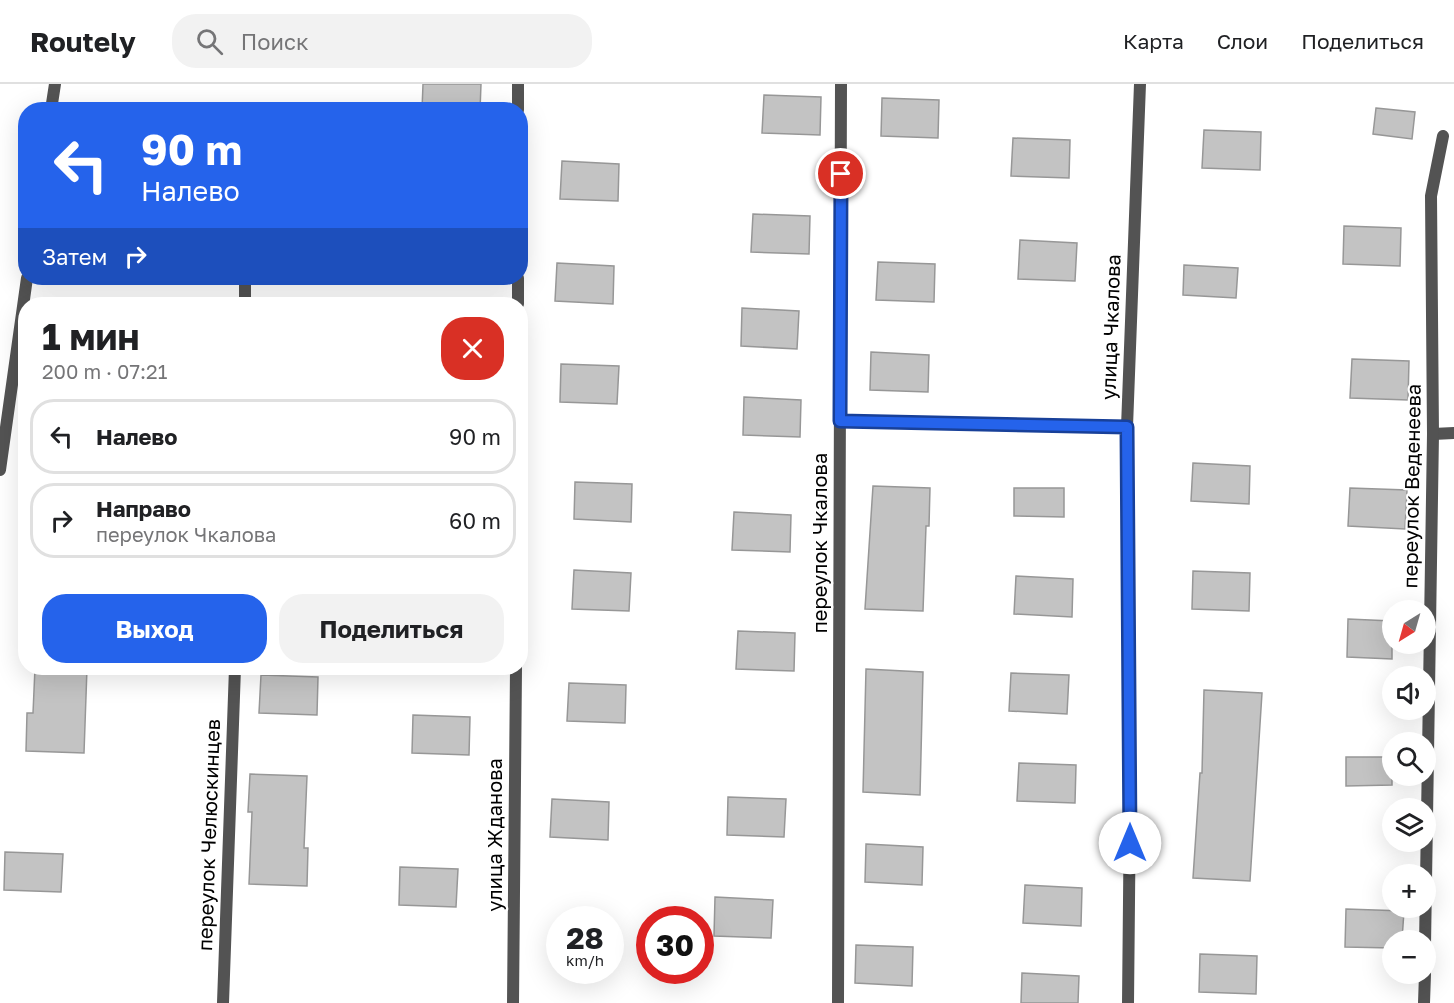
<!DOCTYPE html>
<html lang="ru">
<meta charset="utf-8">
<style>
:root{--surface:#fff;--page:#f2f2f2;--text:#202124;--muted:#757577;--line:#e0e0e0;--accent:#2563eb}
body{margin:0;font-family:"Golos Text",sans-serif;background:var(--page);color:var(--text);height:100vh;display:flex;flex-direction:column;font-size:22px;white-space:nowrap}
*{box-sizing:border-box;margin:0}
p{font-size:20px;color:var(--muted)}
.icon{flex:none;width:33px;height:33px;fill:none;stroke:currentColor;stroke-width:2;stroke-linecap:round;stroke-linejoin:round}
.map{position:relative;flex:1;overflow:hidden}
.details{position:absolute;left:18px;top:213px;width:510px;height:378px;display:flex;flex-direction:column;background:var(--surface);border-radius:24px;box-shadow:0 6px 24px #0002}
.details>*{flex:none}
.top-card{position:absolute;left:18px;top:18px;width:510px;height:183px;border-radius:24px;box-shadow:0 6px 24px #0002;background:#2563eb;color:#fff;overflow:hidden}
.needle{width:39px;rotate:217deg}
.buttons{position:absolute;left:1382px;top:516px;display:grid;gap:12px}
.buttons a{display:grid;place-items:center;width:54px;height:54px;border-radius:50%;background:var(--surface);box-shadow:0 6px 24px #0002;font-size:30px}
.speed{position:absolute;left:546px;top:822px;display:flex;gap:12px;font-size:30px;font-weight:700;text-align:center}
.speed>*{display:grid;place-content:center;width:78px;height:78px;border-radius:50%;background:var(--surface);box-shadow:0 6px 24px #0002;line-height:1}
.speed small{font-size:15px;font-weight:400}
.speed .limit{border:9px solid #d22;background:#fff;color:#111}
.pin{position:absolute;display:grid;place-items:center;width:51px;height:51px;color:#fff;margin:-26px;border:3px solid #fff;border-radius:50%;box-shadow:0 2px 6px #0007}
.me{position:absolute;width:66px;margin:-33px;rotate:0deg;stroke-linejoin:round;filter:drop-shadow(0 0 4px #0008)}
.turn{display:flex;align-items:center;gap:21px;height:126px;padding:0 24px;font-size:27px}
.turn .icon{width:78px;height:78px;stroke-width:2.5}
.turn b{display:block;font-size:42px;line-height:51px}
.then{display:flex;align-items:center;height:57px;padding:0 24px;background:#0003;gap:12px;font-size:22px}
.round{display:grid;place-items:center;flex:none;width:63px;height:63px;border-radius:24px;background:var(--page)}
.summary{display:flex;align-items:center;justify-content:space-between;height:102px;padding:0 24px}
h1{font-size:36px;font-weight:700;line-height:45px}
.cta{display:flex;gap:12px;margin-top:auto;padding:12px 24px}
.cta a{flex:1;height:69px;border-radius:24px;background:var(--accent);color:#fff;font-size:24px;font-weight:700;line-height:69px;text-align:center}
.cta a+a{background:var(--page);color:var(--text)}
ul{padding:0;list-style:none}
li{display:flex;align-items:center;gap:18px;height:75px;margin:0 12px 9px;padding:0 12px;border:3px solid var(--line);border-radius:24px}
li div{flex:1}
li b{display:block;font-size:22px}
li em{font-style:normal}
header{display:flex;align-items:center;gap:36px;box-sizing:border-box;height:84px;padding:0 30px;background:var(--surface);border-bottom:2px solid var(--line)}
header strong{font-size:28px}
nav{display:flex;gap:33px;margin-inline-start:auto;font-size:21px}
.search{width:420px;height:54px;background:var(--page);display:flex;align-items:center;gap:15px;box-sizing:border-box;padding:0 21px;border-radius:24px;color:var(--muted);font-size:22px}
.map>svg:first-child{display:block}
.building{fill:#c3c3c3;stroke:#979797;stroke-width:1.5}
.lines{fill:none;stroke-linecap:round;stroke-linejoin:round}
.service{stroke:#535353;stroke-width:12}
.minor{stroke:#535353;stroke-width:12}
.route-casing{stroke:#184099;stroke-width:15}
.route{stroke:#2563eb;stroke-width:10}
.labels{text-anchor:middle;stroke-width:4.5;stroke-linejoin:round;paint-order:stroke}
.street-label{font-size:20px;fill:#000;stroke:#fff}
</style>
<header>
<strong>Routely</strong>
<div class="search"><svg class="icon" aria-label="search" viewBox="0 0 24 24"><circle cx="10" cy="10" r="6"/><path d="M15 15l6 6"/></svg>Поиск</div>
<nav><a>Карта</a><a>Слои</a><a>Поделиться</a></nav>
</header>
<div class="map">
<svg width="1454" height="919" viewBox="0 0 1454 919">
<rect width="100%" height="100%" fill="#fff"/>
<g class="building">
<polygon points="423,0 481,0 480,26 422,26"/>
<polygon points="764,11 821,13 820,51 762,49"/>
<polygon points="882,14 939,16 938,54 881,52"/>
<polygon points="1376,24 1415,28 1412,55 1373,50"/>
<polygon points="1204,46 1261,48 1260,86 1202,84"/>
<polygon points="1013,54 1070,56 1069,94 1011,92"/>
<polygon points="562,77 619,80 618,117 560,115"/>
<polygon points="753,130 810,132 809,170 751,168"/>
<polygon points="1344,142 1401,144 1400,182 1343,180"/>
<polygon points="1020,156 1077,159 1075,197 1018,195"/>
<polygon points="878,178 935,180 934,218 876,216"/>
<polygon points="557,179 614,182 613,220 555,217"/>
<polygon points="1184,181 1238,184 1236,214 1183,211"/>
<polygon points="742,224 799,227 797,265 741,262"/>
<polygon points="871,268 929,271 928,308 870,306"/>
<polygon points="1352,275 1409,277 1408,316 1350,314"/>
<polygon points="561,280 619,282 617,320 560,318"/>
<polygon points="744,313 801,316 800,353 743,351"/>
<polygon points="1193,379 1250,382 1249,420 1191,417"/>
<polygon points="575,398 632,400 631,438 574,435"/>
<polygon points="873,402 930,404 929,442 926,442 923,527 865,525"/>
<polygon points="1014,404 1064,404 1064,433 1014,432"/>
<polygon points="1350,404 1407,406 1405,445 1348,442"/>
<polygon points="734,428 791,431 790,468 732,466"/>
<polygon points="574,486 631,489 629,527 572,525"/>
<polygon points="1193,487 1250,489 1249,527 1192,525"/>
<polygon points="1016,492 1073,495 1072,533 1014,530"/>
<polygon points="1348,535 1392,537 1392,575 1347,573"/>
<polygon points="738,547 795,549 794,587 736,585"/>
<polygon points="35,584 87,584 84,669 26,667 27,629 33,629"/>
<polygon points="866,585 923,588 920,711 863,708"/>
<polygon points="1011,589 1069,591 1067,630 1009,627"/>
<polygon points="261,591 318,593 317,631 259,629"/>
<polygon points="569,599 626,601 625,639 567,637"/>
<polygon points="1204,606 1262,609 1250,797 1193,794 1200,689 1202,689"/>
<polygon points="413,631 470,633 469,671 412,669"/>
<polygon points="1346,673 1392,673 1392,701 1346,702"/>
<polygon points="1019,679 1076,681 1075,719 1017,717"/>
<polygon points="250,690 307,692 304,764 308,764 307,802 249,800 252,728 248,728"/>
<polygon points="728,713 786,715 784,753 727,751"/>
<polygon points="552,715 609,718 608,756 550,753"/>
<polygon points="866,760 923,763 922,801 865,798"/>
<polygon points="5,768 63,770 61,808 4,806"/>
<polygon points="400,783 458,785 456,823 399,821"/>
<polygon points="1025,801 1082,804 1081,842 1023,839"/>
<polygon points="715,813 773,816 771,854 714,852"/>
<polygon points="1346,825 1404,827 1402,856 1392,856 1392,864 1345,863"/>
<polygon points="856,861 913,863 912,902 855,899"/>
<polygon points="1200,870 1257,872 1256,910 1199,908"/>
<polygon points="1022,889 1079,892 1078,919 1021,919"/>
</g>
<g class="lines">
<g class="service">
<polyline points="840,337 1127,343"/>
<polyline points="1433,350 1454,349"/>
</g>
<g class="minor">
<polyline points="51,26 55,0"/>
<polyline points="518,26 518,0"/>
<polyline points="245,220 245,194"/>
<polyline points="518,220 518,194"/>
<polyline points="0,386 27,194"/>
<polyline points="1425,862 1433,350 1431,112 1443,52"/>
<polyline points="223,919 235,584"/>
<polyline points="513,919 516,584"/>
<polyline points="838,919 841,0"/>
<polyline points="1128,919 1130,714 1127,343 1140,0"/>
<polyline points="1424,919 1425,890"/>
</g>
</g>
<g class="lines">
<g class="route-casing">
<polyline id="route" points="841,90 840,337 1127,343 1130,759"/>
</g>
<use href="#route" class="route"/>
</g>
<g class="labels">
<g class="street-label">
<text transform="translate(1111 243) rotate(-88)" y="7">улица Чкалова</text>
<text transform="translate(1412 402) rotate(-89)" y="7">переулок Веденеева</text>
<text transform="translate(820 459) rotate(-90)" y="7">переулок Чкалова</text>
<text transform="translate(209 751) rotate(-88)" y="7">переулок Челюскинцев</text>
<text transform="translate(495 751) rotate(-90)" y="7">улица Жданова</text>
</g>
</g>
</svg>
<div class="buttons">
<a><svg class="needle" viewBox="-14 -14 28 28"><path d="M0-13l5 13h-10z" fill="#e53935"/><path d="M0 13l5-13h-10z" fill="#757577"/></svg></a>
<a><svg class="icon" aria-label="sound" viewBox="0 0 24 24"><path d="M4 9h4l5-4v14l-5-4H4zM17 9q2 3 0 6"/></svg></a>
<a><svg class="icon" aria-label="search" viewBox="0 0 24 24"><circle cx="10" cy="10" r="6"/><path d="M15 15l6 6"/></svg></a>
<a><svg class="icon" aria-label="layers" viewBox="0 0 24 24"><path d="M12 4l9 5-9 5-9-5zM3 14l9 5 9-5"/></svg></a>
<a>+</a>
<a>−</a>
</div>
<div class="speed"><div>28<small>km/h</small></div><div class="limit">30</div></div>
<div class="pin" style="left:841px;top:90px;background:#d93025"><svg class="icon" aria-label="arrive" viewBox="0 0 24 24"><path d="M6 21V4h12l-3 4 3 4H6"/></svg></div>
<svg class="me" style="left:1130px;top:759px" viewBox="-20 -20 40 40"><circle r="19" fill="#fff"/><path d="M0-13L10 11 0 6-10 11z" fill="#2563eb"/></svg>
<div class="top-card">
<div class="turn"><svg class="icon" aria-label="left" viewBox="0 0 24 24"><path d="M17 20v-9H6M10 6l-5 5 5 5"/></svg><div><b>90 m</b>Налево</div></div>
<div class="then">Затем<svg class="icon" aria-label="right" viewBox="0 0 24 24"><path d="M7 20v-9h11M14 6l5 5-5 5"/></svg></div>
</div>
<section class="details">
<div class="summary"><div><h1>1 мин</h1><p>200 m · 07:21</p></div><a class="round" style="background:#d93025;color:#fff"><svg class="icon" aria-label="close" viewBox="0 0 24 24"><path d="M6 6l12 12M18 6L6 18"/></svg></a></div>
<ul>
<li><svg class="icon" aria-label="left" viewBox="0 0 24 24"><path d="M17 20v-9H6M10 6l-5 5 5 5"/></svg><div><b>Налево</b></div><em>90 m</em></li>
<li><svg class="icon" aria-label="right" viewBox="0 0 24 24"><path d="M7 20v-9h11M14 6l5 5-5 5"/></svg><div><b>Направо</b><p>переулок Чкалова</p></div><em>60 m</em></li>
</ul>
<div class="cta"><a>Выход</a><a>Поделиться</a></div>
</section>
</div>
